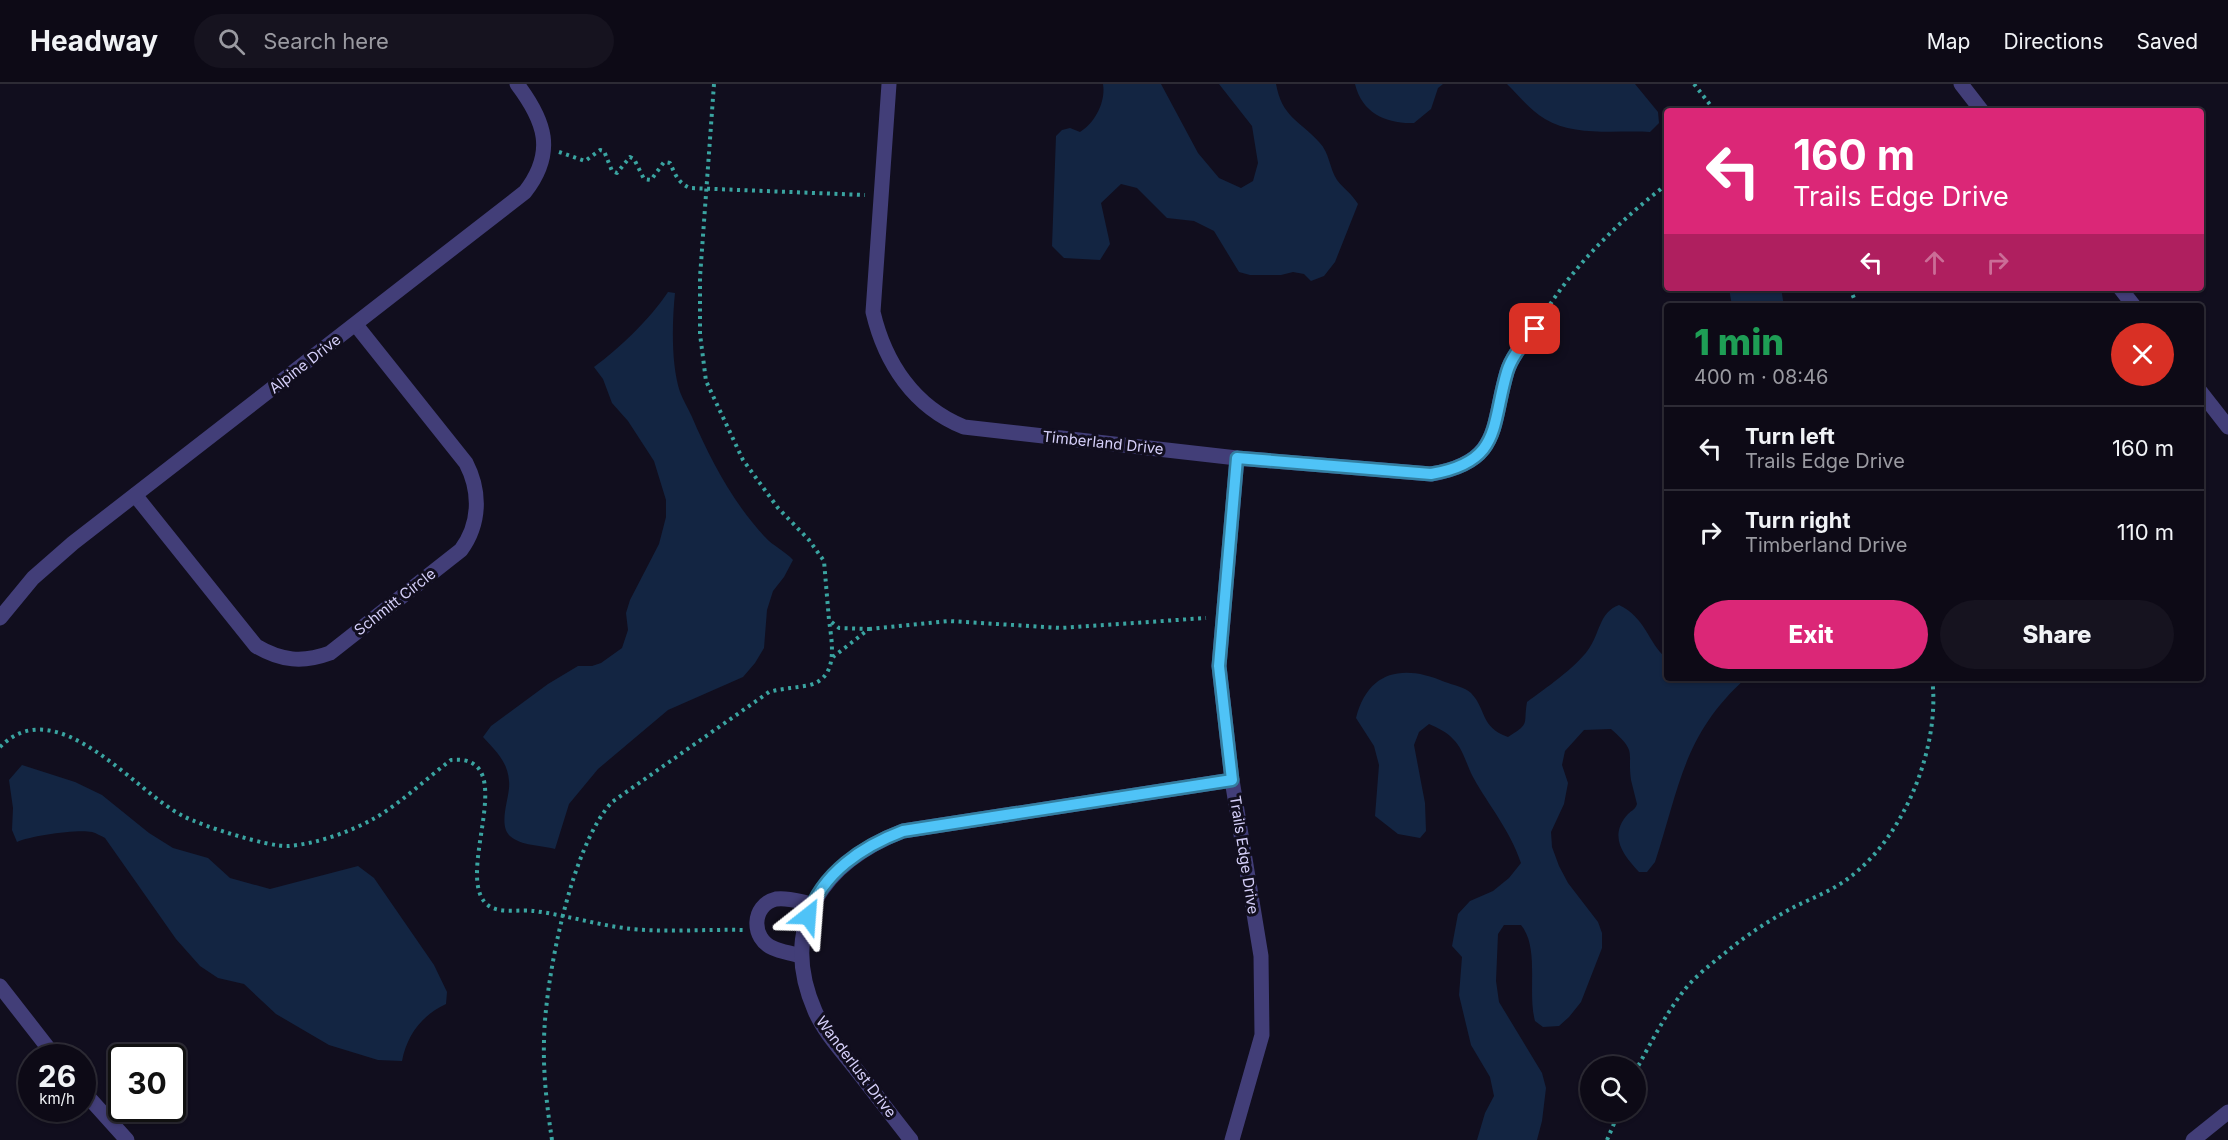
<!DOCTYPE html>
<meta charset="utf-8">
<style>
:root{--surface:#0d0a16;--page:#16131f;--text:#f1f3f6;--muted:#9a9aa1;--line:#2d2b35;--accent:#db2777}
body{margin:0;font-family:Inter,sans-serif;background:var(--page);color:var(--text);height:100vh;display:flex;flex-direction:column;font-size:22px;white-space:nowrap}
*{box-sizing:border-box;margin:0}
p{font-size:20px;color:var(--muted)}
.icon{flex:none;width:33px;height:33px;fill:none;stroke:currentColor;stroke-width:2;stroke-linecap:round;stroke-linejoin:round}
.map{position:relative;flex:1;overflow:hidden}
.drawer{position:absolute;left:1664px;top:219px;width:540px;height:378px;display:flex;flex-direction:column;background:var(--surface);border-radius:6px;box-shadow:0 2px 4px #0004,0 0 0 2px var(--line)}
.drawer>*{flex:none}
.banner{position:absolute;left:1664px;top:24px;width:540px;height:183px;border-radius:6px;box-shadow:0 2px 4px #0004,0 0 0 2px var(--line);background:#db2777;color:#fff;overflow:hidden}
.controls{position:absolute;left:1580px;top:972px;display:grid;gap:12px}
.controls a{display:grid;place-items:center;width:66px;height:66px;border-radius:50%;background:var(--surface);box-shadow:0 2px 4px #0004,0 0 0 2px var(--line);font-size:30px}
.speed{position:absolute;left:18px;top:960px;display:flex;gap:12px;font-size:30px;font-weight:700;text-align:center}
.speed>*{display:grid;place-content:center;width:78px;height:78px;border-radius:50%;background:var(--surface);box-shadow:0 2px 4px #0004,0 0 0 2px var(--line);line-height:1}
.speed small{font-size:15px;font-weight:400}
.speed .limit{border:3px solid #111;border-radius:9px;background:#fff;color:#111}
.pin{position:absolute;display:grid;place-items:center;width:51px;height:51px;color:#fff;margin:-26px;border-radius:12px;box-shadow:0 3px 9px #0006}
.me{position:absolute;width:66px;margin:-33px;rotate:28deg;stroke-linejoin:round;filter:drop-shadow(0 0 4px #0008)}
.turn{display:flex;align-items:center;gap:21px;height:126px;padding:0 30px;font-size:27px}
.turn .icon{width:78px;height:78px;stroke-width:2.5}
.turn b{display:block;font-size:42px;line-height:51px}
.lanes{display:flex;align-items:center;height:57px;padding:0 30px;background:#0003;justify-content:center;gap:30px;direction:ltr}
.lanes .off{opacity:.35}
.round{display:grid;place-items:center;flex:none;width:63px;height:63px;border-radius:32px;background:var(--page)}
.head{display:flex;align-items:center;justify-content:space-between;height:102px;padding:0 30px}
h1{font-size:36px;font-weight:800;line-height:45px;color:#1e9e55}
.button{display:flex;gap:12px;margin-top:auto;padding:12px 30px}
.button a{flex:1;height:69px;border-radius:36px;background:var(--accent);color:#fff;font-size:24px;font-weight:800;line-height:69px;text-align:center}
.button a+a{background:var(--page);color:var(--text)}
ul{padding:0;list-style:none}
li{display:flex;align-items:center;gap:18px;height:84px;padding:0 30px;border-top:2px solid var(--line)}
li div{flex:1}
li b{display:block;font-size:22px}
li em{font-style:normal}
header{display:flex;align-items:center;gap:36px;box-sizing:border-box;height:84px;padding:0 30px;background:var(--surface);border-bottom:2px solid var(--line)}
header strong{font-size:28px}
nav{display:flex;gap:33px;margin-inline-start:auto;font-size:21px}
.search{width:420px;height:54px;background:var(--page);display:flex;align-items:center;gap:15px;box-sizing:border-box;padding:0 21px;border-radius:33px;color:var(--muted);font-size:22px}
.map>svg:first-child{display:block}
.water{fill:#132542}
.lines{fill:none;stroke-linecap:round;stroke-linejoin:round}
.path{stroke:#3aa4a1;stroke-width:4;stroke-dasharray:3 4.5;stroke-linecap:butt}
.minor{stroke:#423e78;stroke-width:15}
.tertiary{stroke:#423e78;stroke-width:15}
.route-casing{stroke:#337fa1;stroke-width:15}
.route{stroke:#4fc3f7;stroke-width:10}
.labels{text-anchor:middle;stroke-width:6;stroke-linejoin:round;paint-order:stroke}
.street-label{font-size:15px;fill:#d6d0fa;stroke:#110e1e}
</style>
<header>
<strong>Headway</strong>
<div class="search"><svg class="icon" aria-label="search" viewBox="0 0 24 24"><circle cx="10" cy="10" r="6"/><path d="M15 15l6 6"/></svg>Search here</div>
<nav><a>Map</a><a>Directions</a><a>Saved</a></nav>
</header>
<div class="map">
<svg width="2228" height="1056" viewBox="0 0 2228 1056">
<rect width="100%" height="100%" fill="#110e1e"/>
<g class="water">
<path d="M1103,0H1161L1198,69L1219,94L1241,104L1253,97L1258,79L1252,42L1219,0H1276C1282,33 1299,36 1319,58C1330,69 1329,84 1337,96C1343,104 1352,110 1358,120L1335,178L1324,192L1311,197L1304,190L1293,188L1281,191H1250L1239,188L1214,147L1194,137L1167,134L1137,104L1121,100L1101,119L1110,160L1100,176L1064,174L1052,162L1056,52L1062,46L1070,44L1080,48C1095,39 1106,18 1103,0Z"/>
<path d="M1355,0H1443L1438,4L1431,25L1414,39C1386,40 1362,29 1355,0Z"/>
<path d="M1507,0H1635L1658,28L1659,39L1650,48C1617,46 1574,53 1545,35C1530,26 1519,12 1507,0Z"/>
<polygon points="1729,204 1781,204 1784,222 1732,222"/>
<path d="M668,208L675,209C672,238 671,281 680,308C683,316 688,324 692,333C710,375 733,419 765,453C773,462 785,467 793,476L784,493L773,507L767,526L764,564L755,579L743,593L668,626L598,685L569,720L555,765C541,761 521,762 510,752C497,740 511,712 509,697C508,678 495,666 483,653L491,642L548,600L578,582H592L601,579L622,564L628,546L626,529L630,516L659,460L666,433V416L654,377L628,337L612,319L603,295L594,283C620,264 650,235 668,208Z"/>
<path d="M1619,521C1646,534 1647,557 1666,574V594H1746C1683,651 1680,702 1655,778L1647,788H1639C1623,771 1608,752 1628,730C1632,726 1635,726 1637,720C1635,712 1633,704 1631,696C1627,666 1638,669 1611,645L1584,646L1565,667L1562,681L1568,699L1564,720L1551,748L1552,763L1559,782L1568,799L1598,838L1602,849V864L1581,918L1569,933L1559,942L1543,943L1535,937C1527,908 1540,864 1521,841H1504L1498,850L1496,897L1499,918L1542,989L1546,1004L1542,1037L1537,1056H1477L1485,1029L1494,1012L1490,993L1471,961L1459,911L1462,873L1452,862L1458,830L1470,817L1493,807L1509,794L1521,779C1510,746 1489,722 1473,693C1466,680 1464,666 1453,655C1447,648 1438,644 1429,640L1419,648L1414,661L1425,719L1426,747L1420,754L1398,750L1375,732L1379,681L1374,662L1356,634C1368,586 1404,580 1445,598C1453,601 1465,603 1471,609C1487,626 1480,643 1508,653C1531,639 1523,641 1527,618C1546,604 1575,584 1588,566C1600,550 1599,528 1619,521Z"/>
<path d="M22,681L75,698L102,711L149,749L173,764L208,774L230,794L270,805L358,782L374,794L434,881L447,908L446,920C422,931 407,951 402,977L378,976L329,961L276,930L244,900L218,894L200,882L176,855L105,754C101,752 96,749 92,748C77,745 30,752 17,758L12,746L13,724L9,696Z"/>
</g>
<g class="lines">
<g class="path">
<polyline points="714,0 700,193 700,250 706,297 743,376 778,424 809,456 824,477 829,536 839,544 869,545 833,573"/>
<polyline points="1694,0 1715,27"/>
<path d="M559,68L585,77L600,66L604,67L612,87L617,89L630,73L634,75L644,95L651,96L664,78L670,79C675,90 678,99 690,104L865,111"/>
<polyline points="1850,204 1857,222"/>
<path d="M1542,233C1573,182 1619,137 1666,101"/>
<polyline points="869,545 949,537 1061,544 1206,534"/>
<path d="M0,663C57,605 135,708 183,732C202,742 268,763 288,762C316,760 350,748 375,734C401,719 427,694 451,676C525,669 450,795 489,822C501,830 521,825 534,827C565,831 594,840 624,844C659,849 706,845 743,846"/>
<path d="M1635,988C1649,962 1664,933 1682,909C1693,894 1711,880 1725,869C1746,851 1770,836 1794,823C1812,814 1834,806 1850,793C1905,752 1941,661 1932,594"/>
<path d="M552,1056C547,1023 543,990 544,956C545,896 571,762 612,718L769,608C783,604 796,604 810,601C839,593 832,559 829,536"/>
<polyline points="1607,1056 1619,1028"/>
</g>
<g class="minor">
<path d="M889,0L873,228C885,279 914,323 964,343L1237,374L1431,390C1502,378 1491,341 1507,288C1512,271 1525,258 1535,245"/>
<polyline points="1961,0 1982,27"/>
<polyline points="2120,204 2134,222"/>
<polyline points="2200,307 2228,343"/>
<path d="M135,411L256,562C281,577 303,579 330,569L461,466C480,440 481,408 466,379L356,241"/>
<path d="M0,534L33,494L73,459L525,108C556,68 545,37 517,0"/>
<path d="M800,872C792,869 781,868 773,864C751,855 751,821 776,815C788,813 800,818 812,820"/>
<polyline points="0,902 56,974"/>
<polyline points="82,1006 127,1056"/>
<path d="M911,1056C892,1032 874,1008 855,984C841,966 824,948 815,927C778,842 823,778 903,747L1232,696"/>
<polyline points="1232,1056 1262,951 1261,872 1232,696 1219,582 1237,374"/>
</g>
<polyline class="tertiary" points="2193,1056 2228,1028"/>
</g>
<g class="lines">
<g class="route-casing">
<path id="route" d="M808,832C822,789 863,762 903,747L1232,696L1219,582L1237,374L1431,390C1502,378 1491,342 1507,288C1512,271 1525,258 1535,245"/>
</g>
<use href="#route" class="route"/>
</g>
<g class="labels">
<g class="street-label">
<text transform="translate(305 280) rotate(-38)" y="5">Alpine Drive</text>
<text transform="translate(1103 359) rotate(6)" y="5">Timberland Drive</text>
<text transform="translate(395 518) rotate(-38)" y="5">Schmitt Circle</text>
<text transform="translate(1244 771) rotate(81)" y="5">Trails Edge Drive</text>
<text transform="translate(856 983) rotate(53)" y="5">Wanderlust Drive</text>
</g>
</g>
</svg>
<div class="controls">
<a><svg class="icon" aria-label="search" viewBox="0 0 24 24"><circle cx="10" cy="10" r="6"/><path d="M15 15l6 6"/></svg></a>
</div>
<div class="speed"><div>26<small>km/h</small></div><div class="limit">30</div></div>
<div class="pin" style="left:1535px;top:245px;background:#d93025"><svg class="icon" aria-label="arrive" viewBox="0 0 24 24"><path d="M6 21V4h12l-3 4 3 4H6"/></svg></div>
<svg class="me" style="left:808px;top:832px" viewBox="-20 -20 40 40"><path d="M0-17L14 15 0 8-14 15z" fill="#4fc3f7" stroke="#fff" stroke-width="4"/></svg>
<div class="banner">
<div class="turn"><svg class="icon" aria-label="left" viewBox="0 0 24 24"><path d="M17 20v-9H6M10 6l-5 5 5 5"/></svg><div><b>160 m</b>Trails Edge Drive</div></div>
<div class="lanes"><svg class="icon" aria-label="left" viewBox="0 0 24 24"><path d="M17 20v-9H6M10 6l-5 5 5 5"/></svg><svg class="icon off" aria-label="ahead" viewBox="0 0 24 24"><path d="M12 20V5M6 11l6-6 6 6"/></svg><svg class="icon off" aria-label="right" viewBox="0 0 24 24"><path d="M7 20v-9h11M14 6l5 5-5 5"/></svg></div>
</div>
<section class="drawer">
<div class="head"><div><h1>1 min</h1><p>400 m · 08:46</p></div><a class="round" style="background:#d93025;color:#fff"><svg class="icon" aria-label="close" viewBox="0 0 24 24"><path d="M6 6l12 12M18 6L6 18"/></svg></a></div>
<ul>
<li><svg class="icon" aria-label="left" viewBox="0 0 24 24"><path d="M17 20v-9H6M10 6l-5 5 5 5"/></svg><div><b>Turn left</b><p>Trails Edge Drive</p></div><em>160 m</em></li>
<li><svg class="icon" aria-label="right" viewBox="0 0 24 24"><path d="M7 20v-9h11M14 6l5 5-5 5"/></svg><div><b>Turn right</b><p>Timberland Drive</p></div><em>110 m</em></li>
</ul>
<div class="button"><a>Exit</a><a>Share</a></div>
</section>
</div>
